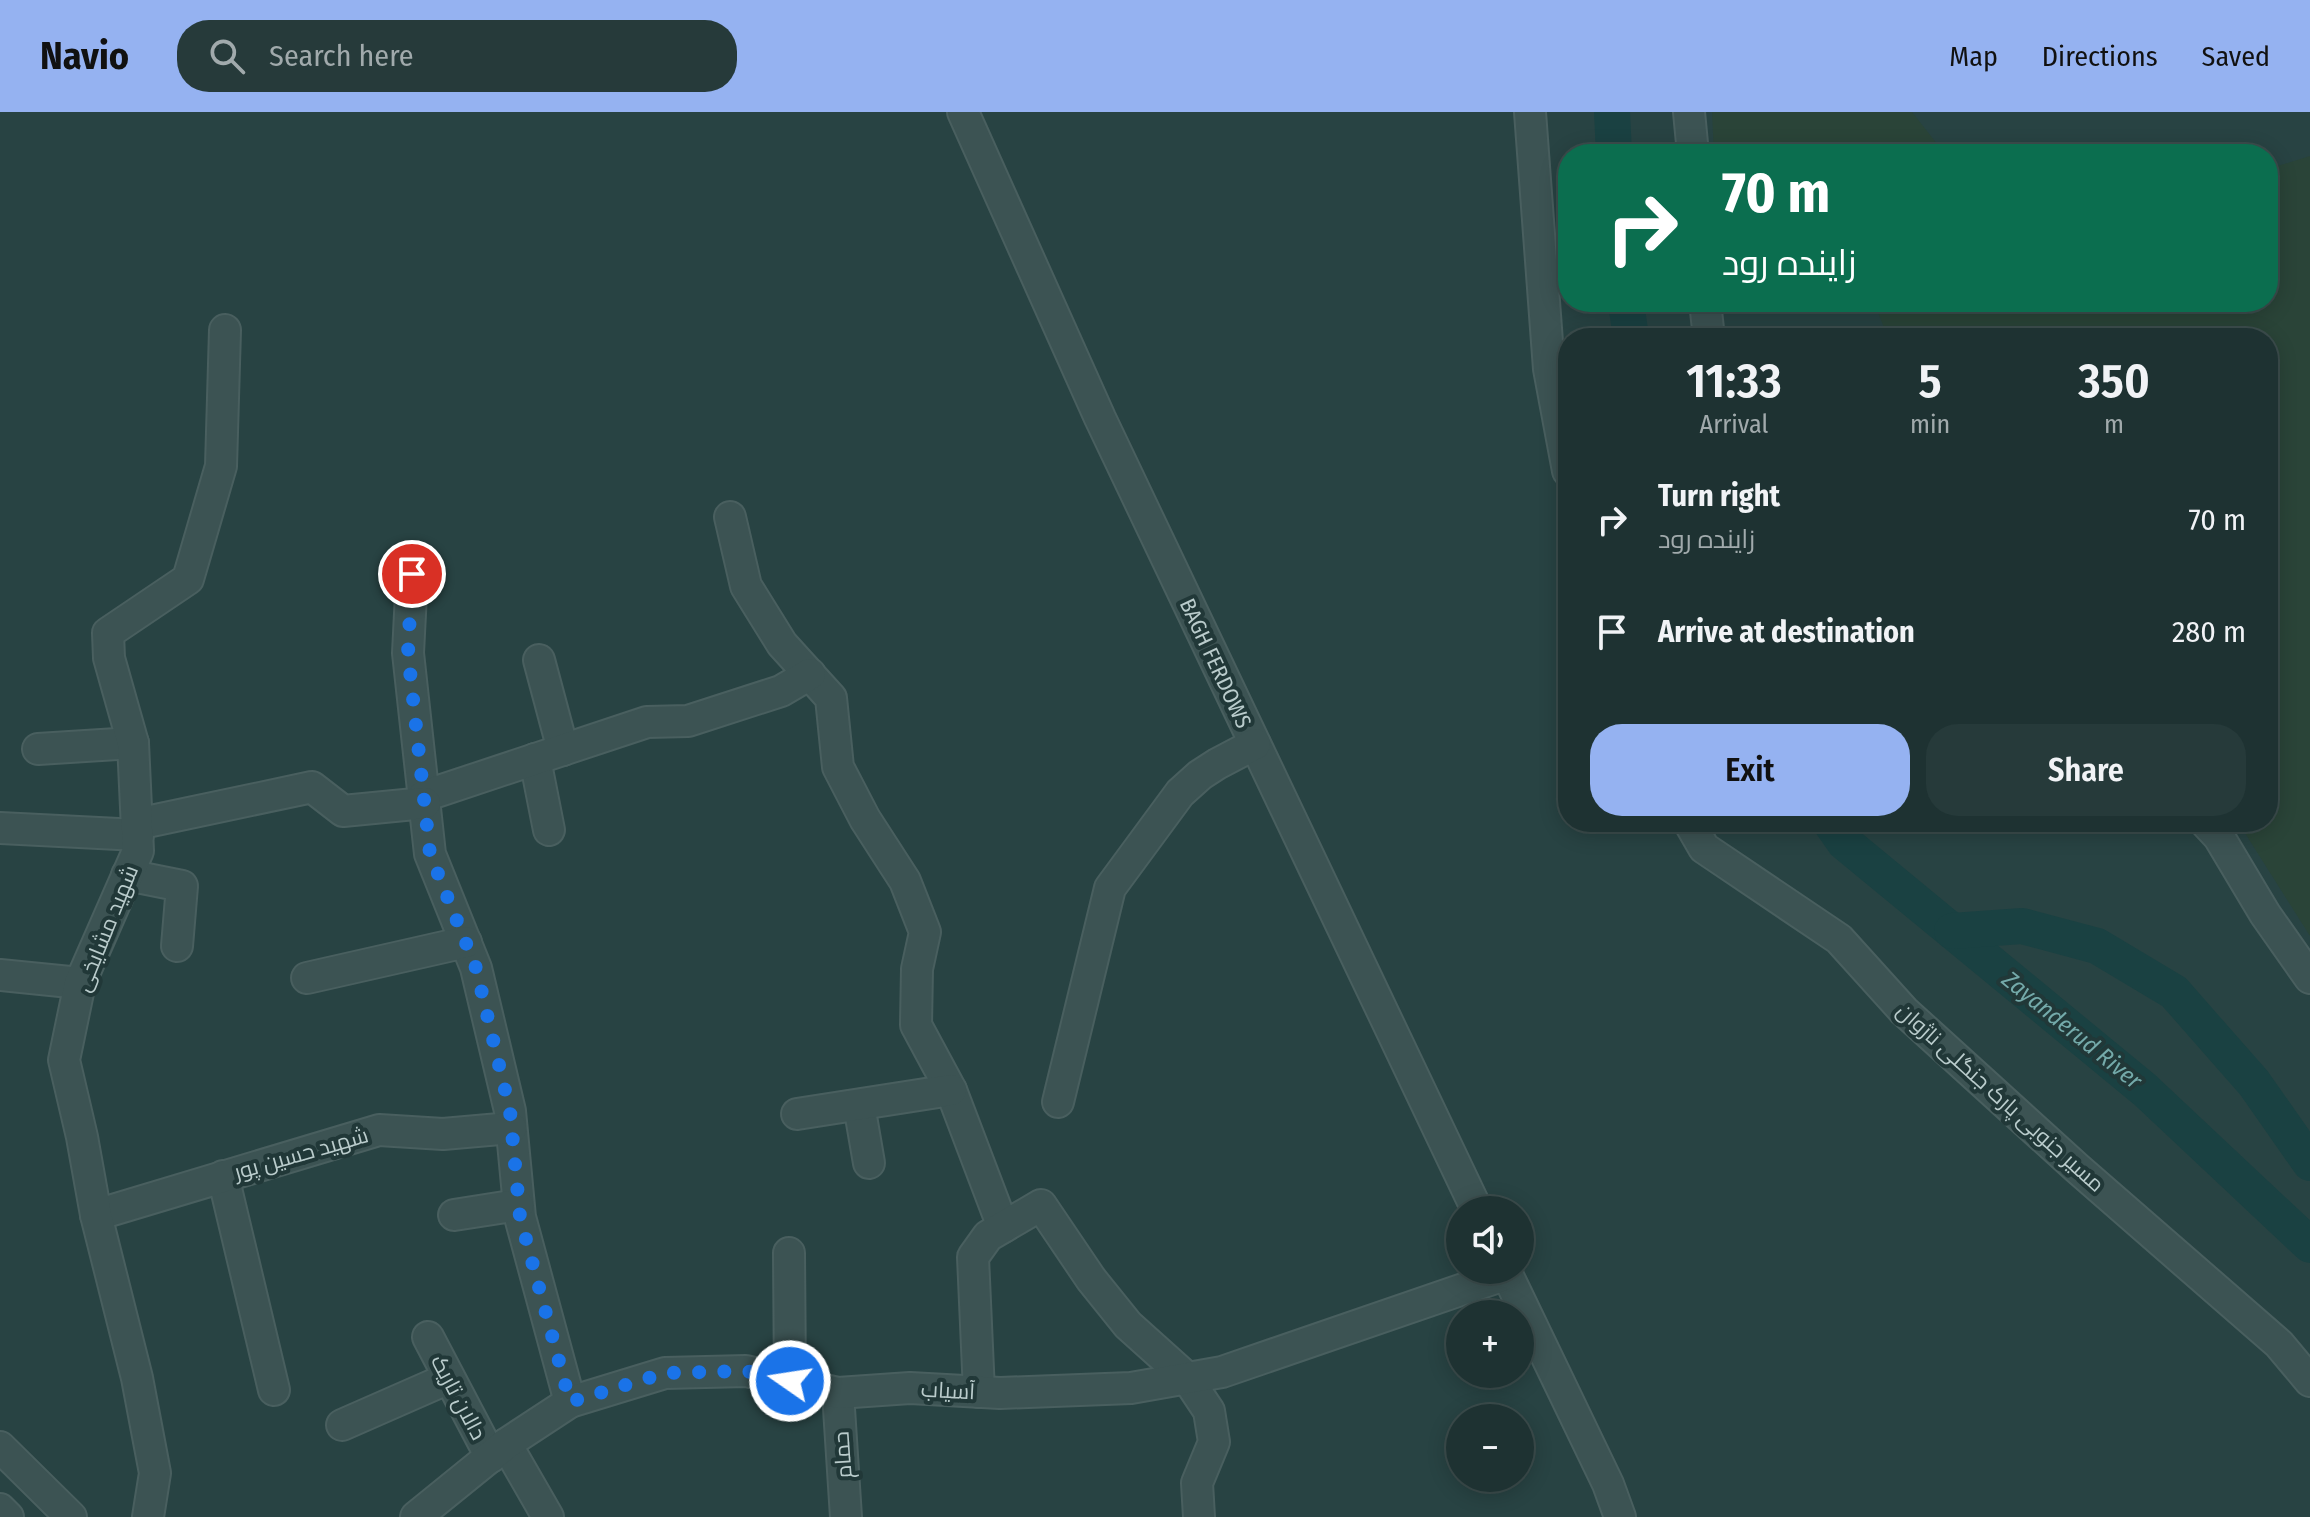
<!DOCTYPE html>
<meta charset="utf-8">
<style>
:root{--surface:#1e3232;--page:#263a3a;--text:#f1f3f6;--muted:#a1aaac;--line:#3c4d4d;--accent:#95b2f1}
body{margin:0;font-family:"Fira Sans Condensed",Cairo,sans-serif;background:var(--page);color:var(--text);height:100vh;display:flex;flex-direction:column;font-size:30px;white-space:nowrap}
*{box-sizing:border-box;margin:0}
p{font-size:26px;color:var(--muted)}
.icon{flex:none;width:44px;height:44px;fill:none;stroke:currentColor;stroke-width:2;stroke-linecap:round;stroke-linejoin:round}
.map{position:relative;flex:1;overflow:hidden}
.sheet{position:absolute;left:1558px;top:216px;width:720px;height:504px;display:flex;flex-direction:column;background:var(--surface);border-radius:32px;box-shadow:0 4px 20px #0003,0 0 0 2px var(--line)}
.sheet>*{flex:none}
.hud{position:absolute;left:1558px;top:32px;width:720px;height:168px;border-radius:32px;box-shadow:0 4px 20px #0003,0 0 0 2px var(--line);background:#0b6e4f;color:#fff;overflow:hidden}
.tools{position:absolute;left:1446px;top:1084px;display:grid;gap:16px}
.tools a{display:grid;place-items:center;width:88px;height:88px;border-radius:50%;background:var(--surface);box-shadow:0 4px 20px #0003,0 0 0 2px var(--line);font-size:40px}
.pin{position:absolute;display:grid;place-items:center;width:68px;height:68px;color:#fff;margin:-34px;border:4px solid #fff;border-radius:50%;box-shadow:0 2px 8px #0007}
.me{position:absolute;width:88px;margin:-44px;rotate:283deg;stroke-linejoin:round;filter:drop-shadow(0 0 6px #0008)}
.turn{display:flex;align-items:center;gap:28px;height:168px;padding:0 32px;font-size:36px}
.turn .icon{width:104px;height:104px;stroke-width:2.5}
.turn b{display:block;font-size:56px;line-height:68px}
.eta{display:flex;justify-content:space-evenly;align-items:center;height:136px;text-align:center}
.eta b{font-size:48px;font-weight:600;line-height:56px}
.button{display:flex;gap:16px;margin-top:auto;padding:16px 32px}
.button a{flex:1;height:92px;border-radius:32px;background:var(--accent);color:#111;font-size:32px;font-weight:600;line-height:92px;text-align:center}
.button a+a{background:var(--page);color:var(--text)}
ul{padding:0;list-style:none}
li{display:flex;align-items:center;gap:24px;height:112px;padding:0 32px}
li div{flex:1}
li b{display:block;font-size:30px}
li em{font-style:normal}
header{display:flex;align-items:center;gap:48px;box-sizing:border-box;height:112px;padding:0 40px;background:var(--accent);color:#111}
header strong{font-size:38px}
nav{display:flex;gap:44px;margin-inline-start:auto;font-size:28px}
.search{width:560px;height:72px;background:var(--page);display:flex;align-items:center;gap:20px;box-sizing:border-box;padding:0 28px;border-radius:32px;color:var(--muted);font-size:30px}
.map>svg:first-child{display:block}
.green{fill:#2a4438}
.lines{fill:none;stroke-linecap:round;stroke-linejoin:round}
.river{stroke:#1a4142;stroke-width:36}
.minor-casing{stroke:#495f5f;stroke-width:34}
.minor{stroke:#3c5353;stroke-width:30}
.route{stroke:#1a73e8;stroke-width:14;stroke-dasharray:0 25.2}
.labels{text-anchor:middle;stroke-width:8;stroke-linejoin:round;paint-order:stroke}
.street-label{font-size:22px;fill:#bacccc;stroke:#213838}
.water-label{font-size:24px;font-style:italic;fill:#74aaaa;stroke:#213838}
</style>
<header>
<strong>Navio</strong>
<div class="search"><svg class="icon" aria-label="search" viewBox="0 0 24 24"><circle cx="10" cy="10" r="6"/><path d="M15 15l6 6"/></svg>Search here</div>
<nav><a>Map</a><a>Directions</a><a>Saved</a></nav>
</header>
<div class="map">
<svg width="2310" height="1405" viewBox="0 0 2310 1405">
<rect width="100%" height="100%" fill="#284343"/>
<g class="green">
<polygon points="1712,0 1912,0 1945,42 1714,42"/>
<polygon points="2310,44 2310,824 2238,710 2268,710 2268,226 1888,226 1874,190 2268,190 2268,57"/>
</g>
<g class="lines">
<g class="river">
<polyline points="1612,0 1614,42"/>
<polyline points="1626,190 1631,226"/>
<polyline points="1830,710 1844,730 2145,978 2310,1133"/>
<polyline points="1952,819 2022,814 2097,834 2174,880 2254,971 2310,1051"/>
</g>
<g class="minor-casing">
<g id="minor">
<polyline points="963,0 1100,306 1477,1098"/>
<polyline points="1530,0 1549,257 1568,359"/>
<polyline points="1689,0 1693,42"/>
<polyline points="1705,190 1709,226"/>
<polyline points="730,405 746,474 782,532 831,586 838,655 865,707 905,769 925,820 917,857 916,913 951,978 1003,1115"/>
<polyline points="412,462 408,541 430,742 476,856 510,999 520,1105 570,1290"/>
<polyline points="539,548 563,638"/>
<polyline points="38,637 133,631"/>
<polyline points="535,647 549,718"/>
<polyline points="424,684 647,610 688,609 781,579 810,562"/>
<polyline points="1689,710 1704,736 1839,827 1904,899 2077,1056 2279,1232 2310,1269"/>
<polyline points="2205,710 2219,725 2265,802 2310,866"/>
<polyline points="137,712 312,675 343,699 425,691"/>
<polyline points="0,716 138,723"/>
<polyline points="127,763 182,774 177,834"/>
<polyline points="0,863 80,871"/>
<polyline points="307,866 466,830"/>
<polyline points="1058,990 1110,776 1180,681 1200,663 1217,652 1255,632"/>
<polyline points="859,993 869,1051"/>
<polyline points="797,1002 951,978"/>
<polyline points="223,1064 274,1278"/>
<polyline points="96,1103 379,1018 443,1022 511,1016"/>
<polyline points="454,1103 518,1093"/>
<polyline points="789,1141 790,1269"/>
<polyline points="1505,1158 1608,1372 1620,1405"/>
<polyline points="428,1225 491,1345"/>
<polyline points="979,1280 973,1145 988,1124 1041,1093 1091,1167 1128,1213 1187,1266 1209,1299 1214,1330 1197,1371 1199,1405"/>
<polyline points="838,1281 846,1405"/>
<polyline points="342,1313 449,1266"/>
<polyline points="506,1332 548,1405"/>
<polyline points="0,1335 71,1405"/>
<polyline points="0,1397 8,1405"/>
<polyline points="148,1405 155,1361 137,1266 96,1103 82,1025 64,948 80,871 138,739 133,631 109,546 108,521 188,467 221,354 225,218"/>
<polyline points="416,1405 506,1332 570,1290 665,1261 746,1259 838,1281 910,1276 1000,1281 1131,1276 1222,1260 1507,1162"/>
</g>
</g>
<use href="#minor" class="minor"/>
</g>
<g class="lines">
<polyline class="route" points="412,462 408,541 430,742 476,856 510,999 520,1105 570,1290 665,1261 746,1259 790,1269"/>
</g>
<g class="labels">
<g class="street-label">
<text transform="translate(1216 551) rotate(65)" y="8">BAGH FERDOWS</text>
<text transform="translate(106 816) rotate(-68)" y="8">شهید مشایخی</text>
<text transform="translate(2001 985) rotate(42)" y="8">مسیر جنوبی پارک جنگلی ناژوان</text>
<text transform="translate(301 1041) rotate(-16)" y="8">شهید حسین پور</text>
<text transform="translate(948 1278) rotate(3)" y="8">آسیاب</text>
<text transform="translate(459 1285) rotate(62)" y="8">دالان تاریک</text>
<text transform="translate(842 1343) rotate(-94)" y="8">حمام</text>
</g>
<g class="water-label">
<text transform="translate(2072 918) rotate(39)" y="8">Zayanderud River</text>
</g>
</g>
</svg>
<div class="tools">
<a><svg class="icon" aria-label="sound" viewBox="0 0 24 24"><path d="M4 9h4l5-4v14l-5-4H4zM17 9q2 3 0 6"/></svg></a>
<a>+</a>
<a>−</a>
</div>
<div class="pin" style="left:412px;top:462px;background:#d93025"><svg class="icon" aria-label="arrive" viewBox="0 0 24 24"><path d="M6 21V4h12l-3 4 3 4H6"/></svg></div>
<svg class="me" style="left:790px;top:1269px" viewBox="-20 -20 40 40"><circle r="17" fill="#1a73e8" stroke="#fff" stroke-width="3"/><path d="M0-11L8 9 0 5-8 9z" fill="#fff"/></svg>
<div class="hud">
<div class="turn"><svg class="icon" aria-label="right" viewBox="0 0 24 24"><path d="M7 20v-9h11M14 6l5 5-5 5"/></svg><div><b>70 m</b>زاینده رود</div></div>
</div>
<section class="sheet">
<div class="eta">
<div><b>11:33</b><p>Arrival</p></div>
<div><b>5</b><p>min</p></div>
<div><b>350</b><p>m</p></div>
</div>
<ul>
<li><svg class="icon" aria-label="right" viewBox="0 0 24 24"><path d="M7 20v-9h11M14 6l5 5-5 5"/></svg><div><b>Turn right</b><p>زاینده رود</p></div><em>70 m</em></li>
<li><svg class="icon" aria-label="arrive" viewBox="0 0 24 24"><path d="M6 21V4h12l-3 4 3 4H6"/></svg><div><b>Arrive at destination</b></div><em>280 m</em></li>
</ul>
<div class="button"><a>Exit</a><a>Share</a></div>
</section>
</div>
